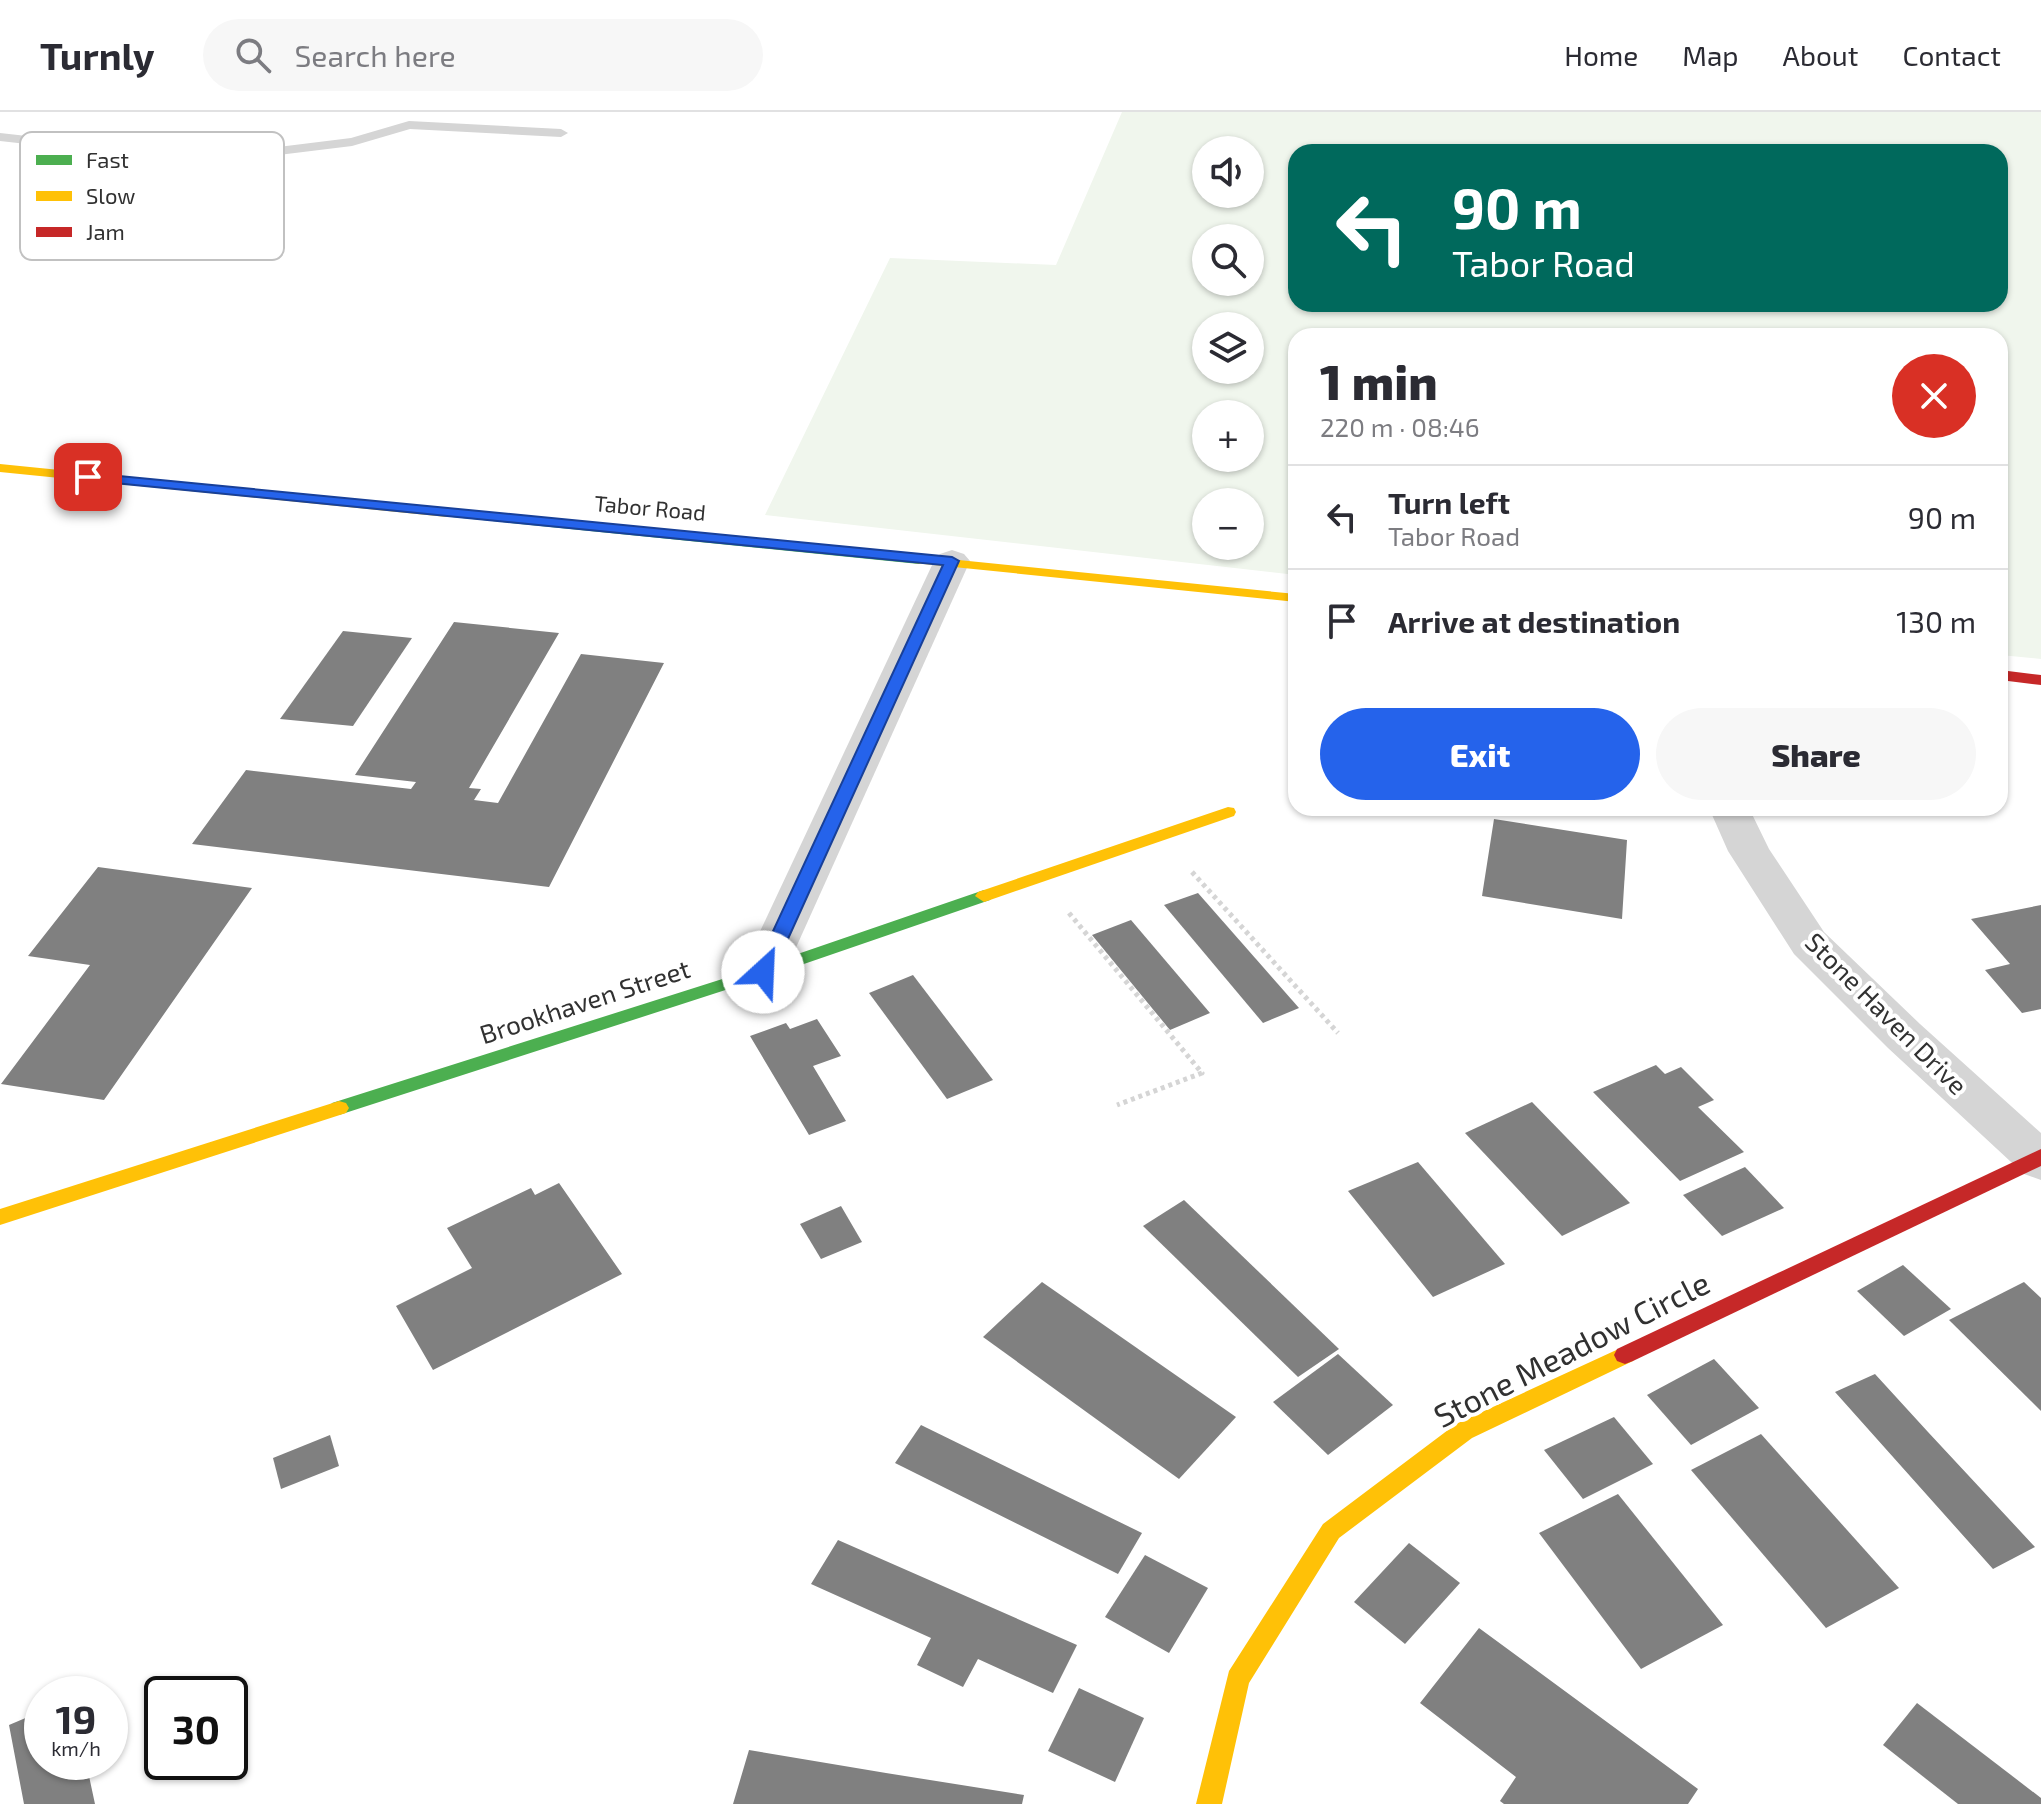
<!DOCTYPE html>
<meta charset="utf-8">
<style>
:root{--surface:#fff;--page:#f7f7f7;--text:#2b2b33;--muted:#7c7c81;--line:#e1e1e2;--accent:#2563eb}
body{margin:0;font-family:"Exo 2",sans-serif;background:var(--page);color:var(--text);height:100vh;display:flex;flex-direction:column;font-size:30px;white-space:nowrap}
*{box-sizing:border-box;margin:0}
p{font-size:26px;color:var(--muted)}
.icon{flex:none;width:44px;height:44px;fill:none;stroke:currentColor;stroke-width:2;stroke-linecap:round;stroke-linejoin:round}
.map{position:relative;flex:1;overflow:hidden}
.sheet{position:absolute;left:1288px;top:216px;width:720px;height:488px;display:flex;flex-direction:column;background:var(--surface);border-radius:24px;box-shadow:0 2px 6px #0004}
.sheet>*{flex:none}
.top-card{position:absolute;left:1288px;top:32px;width:720px;height:168px;border-radius:24px;box-shadow:0 2px 6px #0004;background:#00695c;color:#fff;overflow:hidden}
.tools{position:absolute;left:1192px;top:24px;display:grid;gap:16px}
.tools a{display:grid;place-items:center;width:72px;height:72px;border-radius:50%;background:var(--surface);box-shadow:0 2px 6px #0004;font-size:40px}
.speed{position:absolute;left:24px;top:1564px;display:flex;gap:16px;font-size:40px;font-weight:700;text-align:center}
.speed>*{display:grid;place-content:center;width:104px;height:104px;border-radius:50%;background:var(--surface);box-shadow:0 2px 6px #0004;line-height:1}
.speed small{font-size:20px;font-weight:400}
.speed .limit{border:4px solid #111;border-radius:12px;background:#fff;color:#111}
.pin{position:absolute;display:grid;place-items:center;width:68px;height:68px;color:#fff;margin:-34px;border-radius:16px;box-shadow:0 4px 12px #0006}
.me{position:absolute;width:88px;margin:-44px;rotate:25deg;stroke-linejoin:round;filter:drop-shadow(0 0 6px #0008)}
.turn{display:flex;align-items:center;gap:28px;height:168px;padding:0 32px;font-size:36px}
.turn .icon{width:104px;height:104px;stroke-width:2.5}
.turn b{display:block;font-size:56px;line-height:68px}
.round{display:grid;place-items:center;flex:none;width:84px;height:84px;border-radius:42px;background:var(--page)}
.summary{display:flex;align-items:center;justify-content:space-between;height:136px;padding:0 32px}
h1{font-size:48px;font-weight:800;line-height:60px}
.primary-button{display:flex;gap:16px;margin-top:auto;padding:16px 32px}
.primary-button a{flex:1;height:92px;border-radius:48px;background:var(--accent);color:#fff;font-size:32px;font-weight:800;line-height:92px;text-align:center}
.primary-button a+a{background:var(--page);color:var(--text)}
ul{padding:0;list-style:none}
li{display:flex;align-items:center;gap:24px;height:104px;padding:0 32px;border-top:2px solid var(--line)}
li div{flex:1}
li b{display:block;font-size:30px}
li em{font-style:normal}
header{display:flex;align-items:center;gap:48px;box-sizing:border-box;height:112px;padding:0 40px;background:var(--surface);border-bottom:2px solid var(--line)}
header strong{font-size:38px}
nav{display:flex;gap:44px;margin-inline-start:auto;font-size:28px}
.search{width:560px;height:72px;background:var(--page);display:flex;align-items:center;gap:20px;box-sizing:border-box;padding:0 28px;border-radius:44px;color:var(--muted);font-size:30px}
.map>svg:first-child{display:block}
.green{fill:#f0f6ed;fill-rule:evenodd}
.building{fill:#808080}
.lines{fill:none;stroke-linecap:round;stroke-linejoin:round}
.path{stroke:#d5d5d5;stroke-width:5;stroke-dasharray:4 4;stroke-linecap:butt}
.lane{fill:#d5d5d5;fill-rule:evenodd}
.street{fill:#d5d5d5;fill-rule:evenodd}
.fast{fill:#4caf50;fill-rule:evenodd}
.slow{fill:#ffc107;fill-rule:evenodd}
.jam{fill:#c62828;fill-rule:evenodd}
.route{fill:#2563eb;stroke:#184099;stroke-width:2}
.labels{text-anchor:middle;stroke-width:8;stroke-linejoin:round;paint-order:stroke}
.far-street-label{font-size:22px;fill:#313131;stroke:#fff}
.street-label{font-size:26px;fill:#313131;stroke:#fff}
.near-street-label{font-size:32px;fill:#313131;stroke:#fff}
.key{fill:#fff;stroke:#c1c1c1;stroke-width:2}
.key-label{font-size:22px;fill:#313131}
</style>
<header>
<strong>Turnly</strong>
<div class="search"><svg class="icon" aria-label="search" viewBox="0 0 24 24"><circle cx="10" cy="10" r="6"/><path d="M15 15l6 6"/></svg>Search here</div>
<nav><a>Home</a><a>Map</a><a>About</a><a>Contact</a></nav>
</header>
<div class="map">
<svg width="2041" height="1692" viewBox="0 0 2041 1692">
<rect width="100%" height="100%" fill="#fff"/>
<path class="green" d="M1122,0H2041V547L2000,543V224H1296V463L765,403L890,146L1056,153ZM1206,38H1250V82H1206ZM1296,40H2000V192H1296ZM1250,126V170H1206V126ZM1250,214V258H1206V214ZM1206,302H1250V346H1206ZM1206,390H1250V434H1206Z"/>
<g class="building">
<polygon points="454,510 559,521 469,676 481,677 474,688 498,691 581,542 664,551 549,775 192,732 246,658 411,677 416,670 355,663"/>
<polygon points="343,519 412,526 353,614 280,607"/>
<polygon points="1494,707 1627,728 1622,807 1482,784"/>
<polygon points="98,755 252,776 104,988 1,972 90,853 28,844"/>
<polygon points="1198,781 1299,896 1263,911 1164,793"/>
<polygon points="2041,793 2041,897 2022,901 1985,858 2010,852 1971,807"/>
<polygon points="1131,808 1210,901 1170,918 1092,823"/>
<polygon points="913,863 993,968 947,987 869,881"/>
<polygon points="817,907 841,944 813,954 846,1009 809,1023 750,924 786,911 790,917"/>
<polygon points="1656,953 1665,962 1681,955 1714,988 1698,995 1744,1040 1680,1069 1593,980"/>
<polygon points="1532,990 1630,1091 1562,1124 1465,1021"/>
<polygon points="1418,1050 1505,1152 1433,1185 1348,1079"/>
<polygon points="1745,1055 1784,1096 1722,1124 1683,1083"/>
<polygon points="559,1071 622,1162 433,1258 396,1194 472,1156 447,1116 531,1076 535,1083"/>
<polygon points="1184,1088 1339,1237 1298,1265 1143,1114"/>
<polygon points="841,1094 862,1130 821,1147 800,1112"/>
<polygon points="1903,1153 1951,1197 1904,1224 1857,1179"/>
<polygon points="1042,1170 1236,1305 1179,1367 983,1225"/>
<polygon points="2024,1170 2041,1186 2041,1299 1949,1208"/>
<polygon points="1338,1242 1393,1293 1328,1343 1273,1290"/>
<polygon points="1714,1247 1759,1296 1691,1333 1647,1283"/>
<polygon points="1875,1262 1928,1320 2035,1435 1993,1457 1835,1280"/>
<polygon points="1614,1305 1653,1352 1583,1387 1544,1338"/>
<polygon points="921,1313 1142,1421 1118,1462 895,1351"/>
<polygon points="1761,1322 1899,1476 1826,1516 1691,1358"/>
<polygon points="330,1323 339,1354 281,1377 273,1346"/>
<polygon points="1618,1382 1723,1513 1641,1557 1539,1421"/>
<polygon points="838,1428 1077,1533 1053,1581 978,1547 963,1575 917,1553 931,1526 811,1472"/>
<polygon points="1409,1431 1460,1471 1405,1532 1354,1490"/>
<polygon points="1145,1443 1208,1476 1169,1541 1105,1505"/>
<polygon points="1479,1516 1698,1677 1688,1692 1504,1692 1500,1689 1516,1665 1420,1591"/>
<polygon points="1079,1576 1144,1606 1115,1670 1048,1639"/>
<polygon points="1917,1591 2041,1686 2041,1692 1958,1692 1883,1633"/>
<polygon points="42,1599 42,1650 86,1650 95,1692 24,1692 9,1613"/>
<polygon points="749,1638 886,1661 1024,1683 1022,1692 733,1692"/>
</g>
<g class="lines">
<g class="path">
<polyline points="1192,760 1338,921"/>
<polyline points="1069,801 1202,961 1117,993"/>
</g>
<polygon class="lane" points="409,9 561,17 568,21 561,25 410,17 352,34 238,48 143,45 0,29 0,21 143,37 238,40 351,26"/>
<g class="street">
<polygon points="952,438 964,442 970,449 785,860 779,871 763,875 747,871 741,860 934,449 940,442"/>
<polygon points="1709,696 1749,696 1769,737 1824,820 1920,912 2041,1021 2041,1068 2024,1062 1888,936 1794,842 1728,739"/>
</g>
<g class="fast">
<polygon points="447,397 919,444 926,448 919,452 442,404 442,398"/>
<polygon points="984,778 990,780 993,784 990,788 769,864 339,1003 332,1001 329,996 332,991 757,856"/>
</g>
<g class="slow">
<polygon points="0,352 447,397 454,401 447,405 0,360"/>
<polygon points="919,444 1296,482 1296,490 914,451 912,448"/>
<polygon points="1228,695 1234,696 1236,700 1234,704 990,788 984,790 975,784 978,780"/>
<polygon points="339,989 346,991 349,996 346,1001 0,1113 0,1097"/>
<polygon points="1625,1234 1633,1237 1636,1243 1633,1249 1472,1326 1339,1426 1249,1571 1222,1692 1196,1692 1229,1559 1323,1412 1456,1312"/>
</g>
<g class="jam">
<polygon points="2000,558 2041,563 2041,573 2000,568"/>
<polygon points="2041,1037 2041,1054 1633,1249 1625,1252 1617,1249 1614,1243 1617,1237"/>
</g>
</g>
<polygon class="route" points="88,361 952,445 959,449 773,860 763,866 754,860 943,453 84,368 82,365"/>
<g class="labels">
<g class="far-street-label">
<text transform="translate(650 396) rotate(5)" y="8">Tabor Road</text>
</g>
<g class="street-label">
<text transform="translate(585 890) rotate(-18)" y="9">Brookhaven Street</text>
<text transform="translate(1886 902) rotate(45)" y="9">Stone Haven Drive</text>
</g>
<g class="near-street-label">
<text transform="translate(1572 1238) rotate(-27)" y="11">Stone Meadow Circle</text>
</g>
</g>
<rect x="20" y="20" width="264" height="128" rx="12" class="key"/>
<rect x="36" y="43" width="36" height="10" fill="#4caf50"/>
<rect x="36" y="79" width="36" height="10" fill="#ffc107"/>
<rect x="36" y="115" width="36" height="10" fill="#c62828"/>
<g class="key-label">
<text x="86" y="56">Fast</text>
<text x="86" y="92">Slow</text>
<text x="86" y="128">Jam</text>
</g>
</svg>
<div class="tools">
<a><svg class="icon" aria-label="sound" viewBox="0 0 24 24"><path d="M4 9h4l5-4v14l-5-4H4zM17 9q2 3 0 6"/></svg></a>
<a><svg class="icon" aria-label="search" viewBox="0 0 24 24"><circle cx="10" cy="10" r="6"/><path d="M15 15l6 6"/></svg></a>
<a><svg class="icon" aria-label="layers" viewBox="0 0 24 24"><path d="M12 4l9 5-9 5-9-5zM3 14l9 5 9-5"/></svg></a>
<a>+</a>
<a>−</a>
</div>
<div class="speed"><div>19<small>km/h</small></div><div class="limit">30</div></div>
<div class="pin" style="left:88px;top:365px;background:#d93025"><svg class="icon" aria-label="arrive" viewBox="0 0 24 24"><path d="M6 21V4h12l-3 4 3 4H6"/></svg></div>
<svg class="me" style="left:763px;top:860px" viewBox="-20 -20 40 40"><circle r="19" fill="#fff"/><path d="M0-13L10 11 0 6-10 11z" fill="#2563eb"/></svg>
<div class="top-card">
<div class="turn"><svg class="icon" aria-label="left" viewBox="0 0 24 24"><path d="M17 20v-9H6M10 6l-5 5 5 5"/></svg><div><b>90 m</b>Tabor Road</div></div>
</div>
<section class="sheet">
<div class="summary"><div><h1>1 min</h1><p>220 m · 08:46</p></div><a class="round" style="background:#d93025;color:#fff"><svg class="icon" aria-label="close" viewBox="0 0 24 24"><path d="M6 6l12 12M18 6L6 18"/></svg></a></div>
<ul>
<li><svg class="icon" aria-label="left" viewBox="0 0 24 24"><path d="M17 20v-9H6M10 6l-5 5 5 5"/></svg><div><b>Turn left</b><p>Tabor Road</p></div><em>90 m</em></li>
<li><svg class="icon" aria-label="arrive" viewBox="0 0 24 24"><path d="M6 21V4h12l-3 4 3 4H6"/></svg><div><b>Arrive at destination</b></div><em>130 m</em></li>
</ul>
<div class="primary-button"><a>Exit</a><a>Share</a></div>
</section>
</div>
